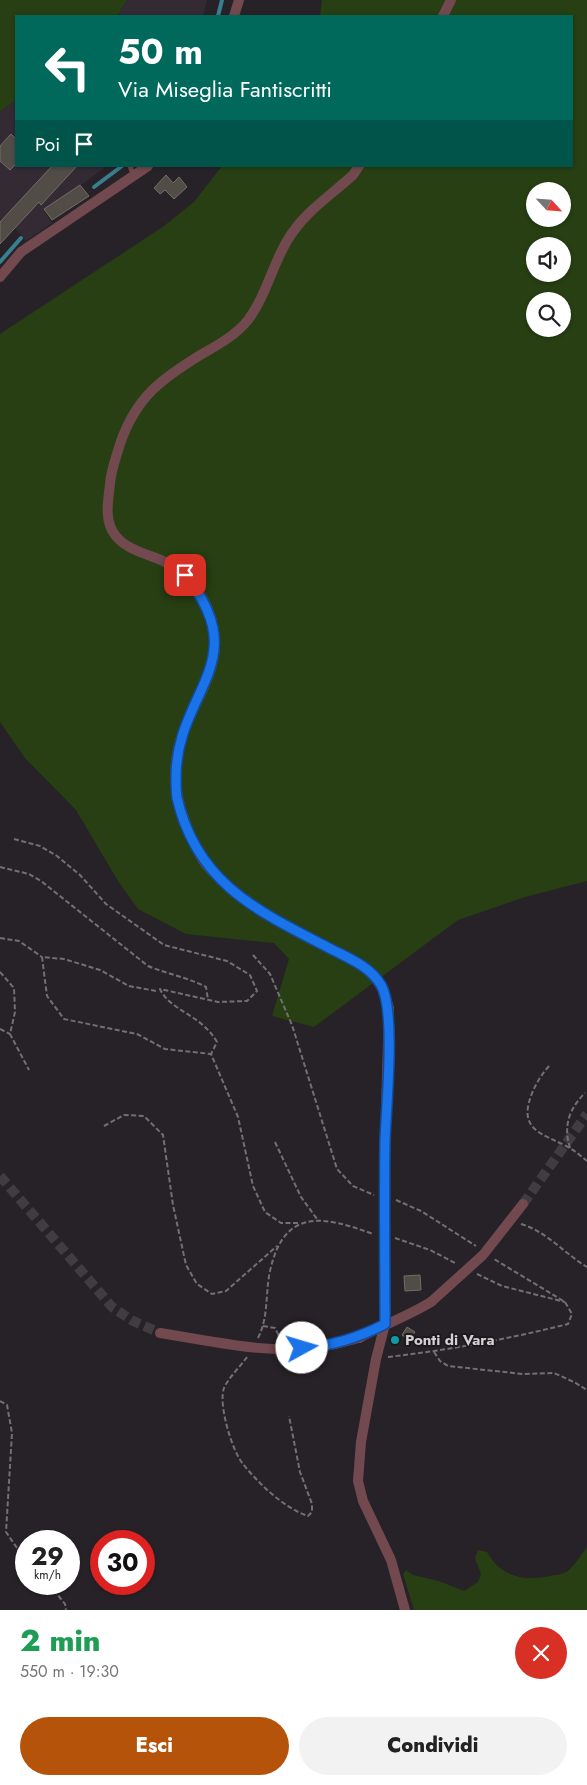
<!DOCTYPE html>
<html lang="it">
<meta charset="utf-8">
<style>
:root{--surface:#fff;--page:#f2f2f2;--text:#222;--muted:#767676;--accent:#b45309}
body{margin:0;font-family:Jost,sans-serif;background:var(--page);color:var(--text);height:100vh;display:flex;flex-direction:column;font-size:19px;white-space:nowrap}
*{box-sizing:border-box;margin:0}
p{font-size:16px;color:var(--muted)}
.icon{flex:none;width:28px;height:28px;fill:none;stroke:currentColor;stroke-width:2;stroke-linecap:round;stroke-linejoin:round}
.map{position:relative;height:1610px;overflow:hidden}
.side{display:flex;flex-direction:column;background:var(--surface);flex:1}
.side>*{flex:none}
.top-card{position:absolute;left:15px;top:15px;width:558px;height:152px;border-radius:0px;box-shadow:0 1px 4px #0004;background:#00695c;color:#fff;overflow:hidden}
.needle{width:32px;rotate:116deg}
.fabs{position:absolute;left:526px;top:182px;display:grid;gap:10px}
.fabs a{display:grid;place-items:center;width:45px;height:45px;border-radius:50%;background:var(--surface);box-shadow:0 1px 4px #0004;font-size:25px}
.speed{position:absolute;left:15px;top:1530px;display:flex;gap:10px;font-size:25px;font-weight:700;text-align:center}
.speed>*{display:grid;place-content:center;width:65px;height:65px;border-radius:50%;background:var(--surface);box-shadow:0 1px 4px #0004;line-height:1}
.speed small{font-size:12px;font-weight:400}
.speed .limit{border:8px solid #d22;background:#fff;color:#111}
.pin{position:absolute;display:grid;place-items:center;width:42px;height:42px;color:#fff;margin:-21px;border-radius:10px;box-shadow:0 2px 8px #0006}
.me{position:absolute;width:55px;margin:-28px;rotate:84deg;stroke-linejoin:round;filter:drop-shadow(0 0 4px #0008)}
.turn{display:flex;align-items:center;gap:18px;height:105px;padding:0 20px;font-size:22px}
.turn .icon{width:65px;height:65px;stroke-width:2.5}
.turn b{display:block;font-size:35px;line-height:42px}
.then{display:flex;align-items:center;height:48px;padding:0 20px;background:#0003;gap:10px;font-size:19px}
.round{display:grid;place-items:center;flex:none;width:52px;height:52px;border-radius:26px;background:var(--page)}
.head{display:flex;align-items:center;justify-content:space-between;height:85px;padding:0 20px}
h1{font-size:30px;font-weight:800;line-height:38px;color:#1e9e55}
.action{display:flex;gap:10px;margin-top:auto;padding:10px 20px}
.action a{flex:1;height:58px;border-radius:30px;background:var(--accent);color:#fff;font-size:20px;font-weight:800;line-height:58px;text-align:center}
.action a+a{background:var(--page);color:var(--text)}
.map>svg:first-child{display:block}
.built{fill:#332a34}
.green{fill:#273f13;fill-rule:evenodd}
.lines{fill:none;stroke-linecap:round;stroke-linejoin:round}
.stream{stroke:#387f8f;stroke-width:4}
.building{fill:#524c47;stroke:#736c67}
.street-tunnel{stroke:#413c41;stroke-width:10;stroke-dasharray:10 5;stroke-linecap:butt}
.path{stroke:#736f73;stroke-width:2;stroke-dasharray:5 2.5;stroke-linecap:butt}
.lane{stroke:#72494e;stroke-width:5}
.street{stroke:#72494e;stroke-width:10}
.street-bridge{stroke:#72494e;stroke-width:10}
.route-casing{stroke:#114b97;stroke-width:12}
.route{stroke:#1a73e8;stroke-width:9}
.culture-dot{fill:#0f9aa8;stroke:#1d191d;stroke-width:2}
.labels{text-anchor:middle;stroke-width:4;stroke-linejoin:round;paint-order:stroke}
.poi-label{font-size:15px;font-weight:bold;fill:#d4d1d4;stroke:#1d191d;text-anchor:start}
</style>
<div class="map">
<svg width="587" height="1610" viewBox="0 0 587 1610">
<rect width="100%" height="100%" fill="#272227"/>
<g class="built">
<polygon points="127,0 207,0 203,16 117,16"/>
<polygon points="16,100 16,166 107,166 44,212 52,223 26,241 15,228 0,244 0,112"/>
</g>
<g class="green">
<polygon points="0,0 127,0 117,16 16,16 16,100 0,112"/>
<path d="M322,0H587V881L525,897L458,920L314,1027L272,1016L289,959L274,943L186,934L138,909L118,881L76,810L25,758L0,722V334L164,226L194,202L222,166H571V16H320ZM535,191H562V219H535ZM535,246H562V274H535ZM535,301H562V329H535Z"/>
<path d="M587,1547V1610H414L403,1574L406,1570L413,1575L439,1581L464,1591L478,1582L481,1574L475,1558L478,1550L487,1552C500,1576 524,1582 549,1576C555,1575 562,1575 568,1571C575,1565 581,1555 587,1547Z"/>
</g>
<g class="lines">
<g class="stream">
<polyline points="218,16 222,0"/>
<polyline points="94,187 122,166"/>
<polyline points="0,262 21,238"/>
</g>
</g>
<g class="building">
<polygon points="11,134 16,139 16,164 10,170 0,161 0,146"/>
<polygon points="52,166 77,166 41,205 39,202 0,244 0,222"/>
<polygon points="166,175 173,183 179,177 187,187 174,199 165,190 160,194 154,188"/>
<polygon points="80,185 89,196 52,220 44,209"/>
<polygon points="420,1275 421,1290 405,1291 404,1276"/>
<polygon points="407,1327 415,1332 409,1340 402,1335"/>
</g>
<g class="lines">
<g class="street-tunnel">
<polyline points="0,1176 112,1307 133,1321 160,1333"/>
<polyline points="523,1204 587,1114"/>
</g>
<g class="path">
<path d="M14,839L40,846L57,856L80,875L106,904L164,945L227,961L250,975L257,991L247,1001L218,1002L160,989C170,1011 201,1014 217,1042L211,1054"/>
<path d="M0,867L29,874L41,881L148,966C167,974 187,977 206,987L208,1000"/>
<polyline points="0,938 19,941 42,957"/>
<polyline points="253,955 270,974 292,1025 337,1169 353,1186 374,1195"/>
<polyline points="0,972 14,988 15,1012 10,1034 29,1070"/>
<polyline points="156,991 129,986 100,970 64,959 42,957 47,996 64,1019 137,1034 165,1049 211,1054 238,1117 253,1186 265,1212 281,1223 298,1223"/>
<polyline points="0,1029 10,1034"/>
<path d="M549,1066C541,1075 535,1085 531,1096C518,1131 544,1134 568,1147C575,1151 581,1156 587,1161"/>
<polyline points="104,1126 124,1115 144,1116 163,1135 173,1205 186,1265 197,1284 212,1294 226,1291 277,1246"/>
<polyline points="275,1142 301,1197 317,1219"/>
<path d="M570,1148C563,1126 569,1109 585,1093"/>
<polyline points="396,1200 421,1211 476,1246"/>
<path d="M521,1224C546,1231 565,1254 587,1267"/>
<polyline points="395,1238 430,1250 457,1264"/>
<polyline points="477,1274 502,1286 565,1302"/>
<polyline points="263,1326 275,1328 280,1338"/>
<path d="M258,1338C269,1316 265,1294 270,1271C284,1207 324,1216 373,1234"/>
<polyline points="434,1352 440,1361 448,1366 523,1374 554,1373 574,1382 587,1390"/>
<path d="M247,1357C240,1367 229,1377 224,1388C218,1404 232,1451 243,1464C259,1484 284,1508 308,1516L312,1512V1504L300,1472L289,1416"/>
<path d="M388,1357C450,1350 508,1339 568,1324L572,1314L565,1302L494,1259"/>
<polyline points="0,1401 7,1405 12,1433 6,1532 26,1561"/>
<polyline points="49,1584 65,1604 66,1610"/>
</g>
<polyline class="lane" points="130,166 134,177"/>
<g class="street">
<polyline points="234,16 239,0"/>
<polyline points="443,16 451,0"/>
<path d="M359,166L353,175C330,196 303,213 287,241C272,266 266,296 248,320C236,335 218,345 202,354C161,379 136,397 120,444C116,458 111,470 110,484C108,501 104,521 115,535C128,552 151,554 169,564C196,579 214,611 215,641C217,679 183,717 177,754C173,777 177,800 185,821C190,835 198,856 208,867C248,913 309,937 361,965C377,977 384,989 389,1008L385,1142"/>
<polyline points="0,277 21,252 148,166"/>
<polyline points="385,1263 385,1324 376,1359 361,1442 358,1481 363,1501 391,1560 405,1610"/>
<path d="M359,1338C383,1325 408,1316 431,1302"/>
</g>
<g class="street-bridge">
<polyline points="385,1263 385,1142"/>
<polyline points="431,1302 483,1255 523,1204"/>
<path d="M160,1333C213,1341 268,1355 321,1347C334,1345 346,1341 359,1338"/>
</g>
</g>
<g class="lines">
<g class="route-casing">
<path id="route" d="M185,575C256,662 176,691 176,777C176,784 176,792 177,798C197,884 258,911 329,948C348,958 370,966 381,985C396,1011 386,1107 385,1141C384,1202 385,1263 385,1324C358,1338 333,1346 302,1348"/>
</g>
<use href="#route" class="route"/>
</g>
<circle class="culture-dot" cx="395" cy="1340" r="5"/>
<g class="labels">
<g class="poi-label">
<text x="405" y="1345">Ponti di Vara</text>
</g>
</g>
</svg>
<div class="fabs">
<a><svg class="needle" viewBox="-14 -14 28 28"><path d="M0-13l5 13h-10z" fill="#e53935"/><path d="M0 13l5-13h-10z" fill="#767676"/></svg></a>
<a><svg class="icon" aria-label="sound" viewBox="0 0 24 24"><path d="M4 9h4l5-4v14l-5-4H4zM17 9q2 3 0 6"/></svg></a>
<a><svg class="icon" aria-label="search" viewBox="0 0 24 24"><circle cx="10" cy="10" r="6"/><path d="M15 15l6 6"/></svg></a>
</div>
<div class="speed"><div>29<small>km/h</small></div><div class="limit">30</div></div>
<div class="pin" style="left:185px;top:575px;background:#d93025"><svg class="icon" aria-label="arrive" viewBox="0 0 24 24"><path d="M6 21V4h12l-3 4 3 4H6"/></svg></div>
<svg class="me" style="left:302px;top:1348px" viewBox="-20 -20 40 40"><circle r="19" fill="#fff"/><path d="M0-13L10 11 0 6-10 11z" fill="#1a73e8"/></svg>
<div class="top-card">
<div class="turn"><svg class="icon" aria-label="left" viewBox="0 0 24 24"><path d="M17 20v-9H6M10 6l-5 5 5 5"/></svg><div><b>50 m</b>Via Miseglia Fantiscritti</div></div>
<div class="then">Poi<svg class="icon" aria-label="arrive" viewBox="0 0 24 24"><path d="M6 21V4h12l-3 4 3 4H6"/></svg></div>
</div>
</div>
<section class="side">
<div class="head"><div><h1>2 min</h1><p>550 m · 19:30</p></div><a class="round" style="background:#d93025;color:#fff"><svg class="icon" aria-label="close" viewBox="0 0 24 24"><path d="M6 6l12 12M18 6L6 18"/></svg></a></div>
<div class="action"><a>Esci</a><a>Condividi</a></div>
</section>
